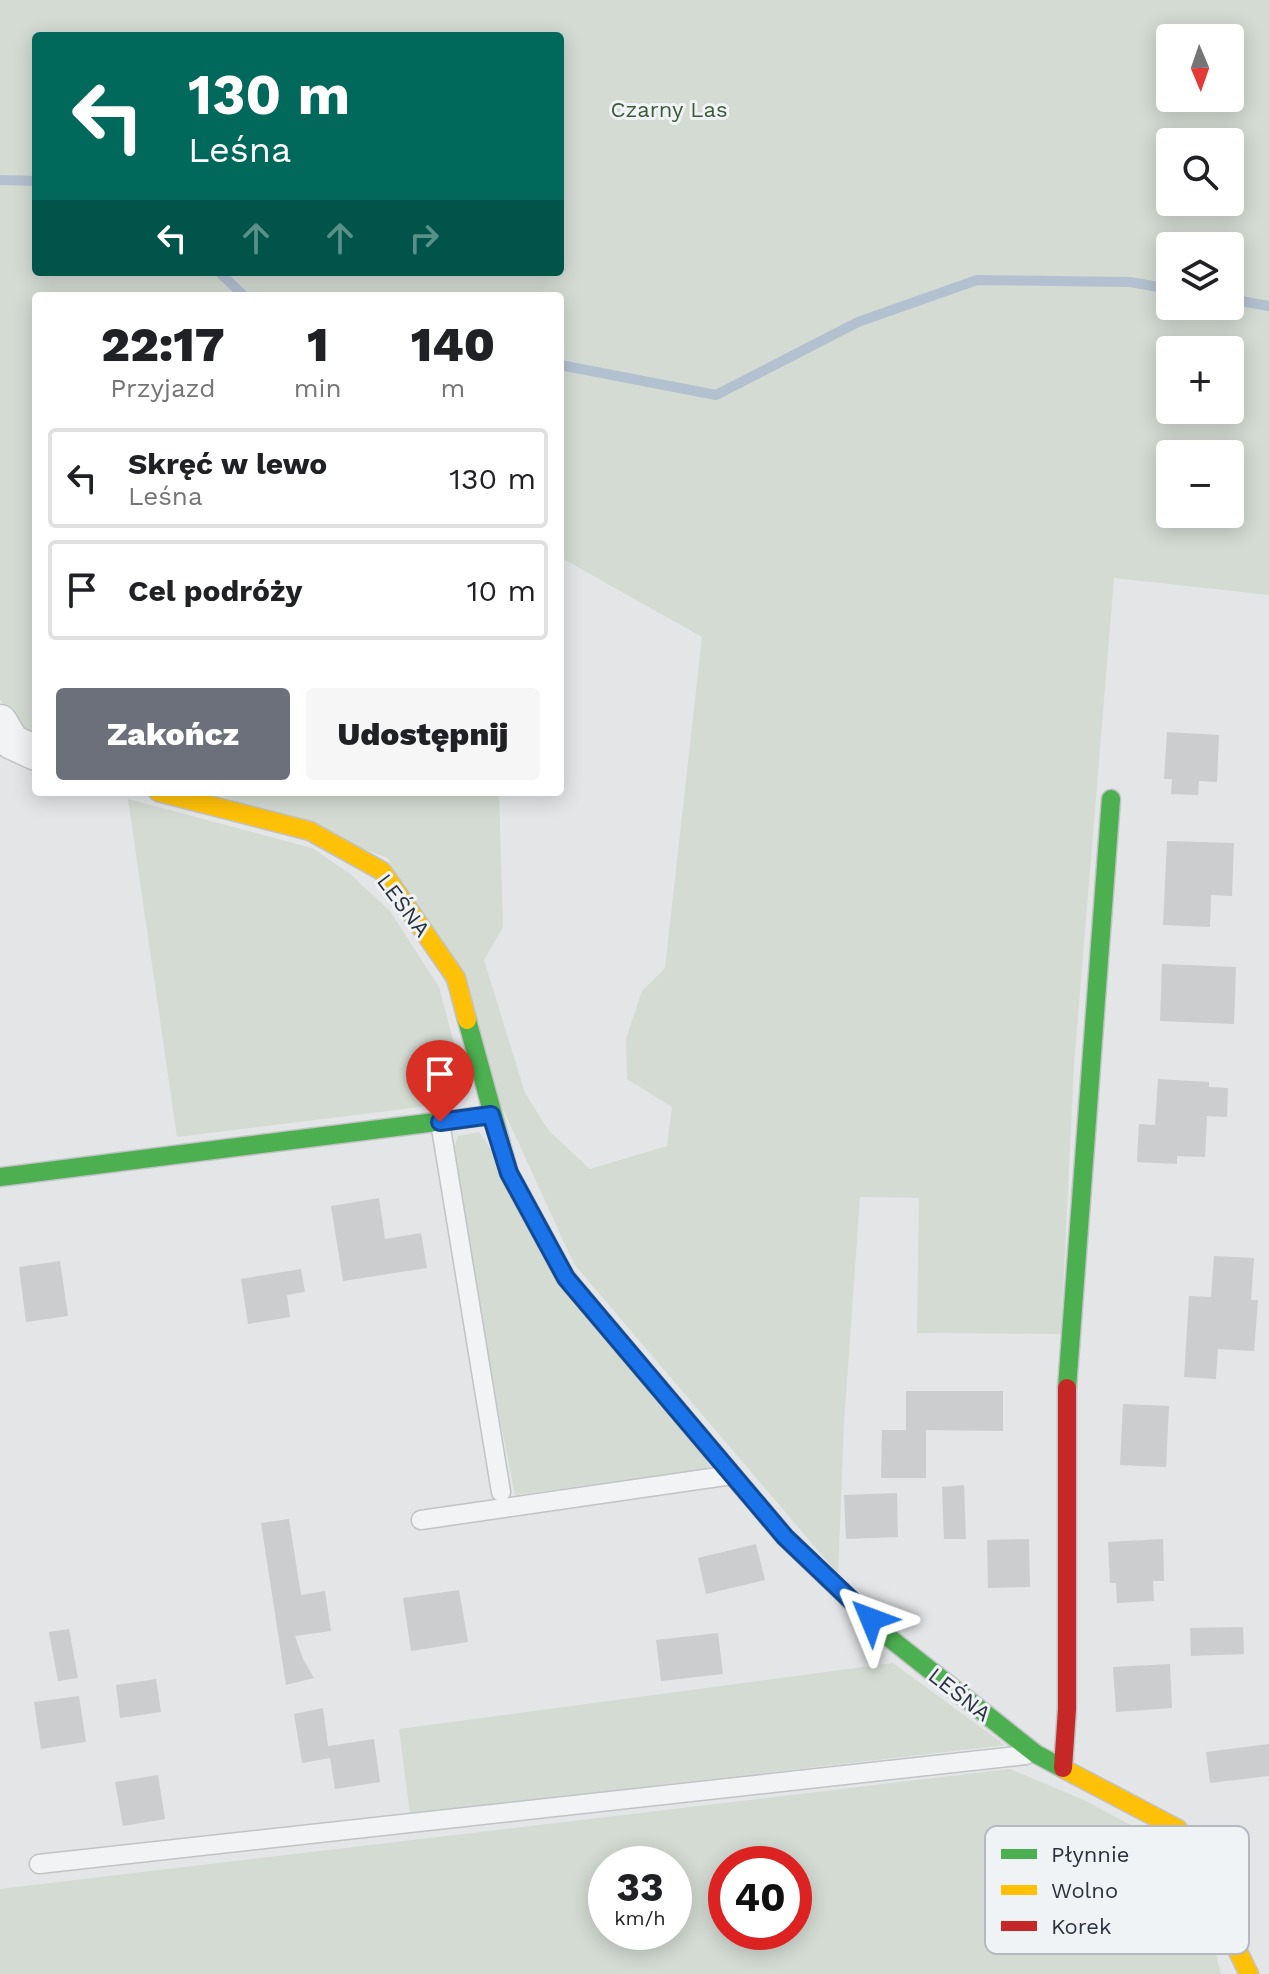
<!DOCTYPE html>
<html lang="pl">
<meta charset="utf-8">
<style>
:root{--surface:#fff;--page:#f6f6f6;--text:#202124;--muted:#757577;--line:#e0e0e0;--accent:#6b707a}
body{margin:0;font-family:"Work Sans",sans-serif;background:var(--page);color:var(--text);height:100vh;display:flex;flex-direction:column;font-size:30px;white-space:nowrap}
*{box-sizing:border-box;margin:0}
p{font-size:26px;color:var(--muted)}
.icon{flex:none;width:44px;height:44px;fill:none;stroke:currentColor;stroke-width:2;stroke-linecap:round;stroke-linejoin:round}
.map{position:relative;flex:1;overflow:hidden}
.sheet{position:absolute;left:32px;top:292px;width:532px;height:504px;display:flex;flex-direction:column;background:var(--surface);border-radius:8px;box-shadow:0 4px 20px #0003}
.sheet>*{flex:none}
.guide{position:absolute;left:32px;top:32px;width:532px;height:244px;border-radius:8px;box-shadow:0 4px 20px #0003;background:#00695c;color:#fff;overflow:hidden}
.needle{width:52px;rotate:178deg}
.controls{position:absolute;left:1156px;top:24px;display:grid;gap:16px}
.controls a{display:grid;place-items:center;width:88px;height:88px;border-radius:8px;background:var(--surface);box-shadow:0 4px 20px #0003;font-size:40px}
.speed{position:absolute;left:588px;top:1846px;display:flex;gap:16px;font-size:40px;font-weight:700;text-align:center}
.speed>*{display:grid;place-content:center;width:104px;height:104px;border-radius:50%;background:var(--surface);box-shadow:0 4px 20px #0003;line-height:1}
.speed small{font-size:20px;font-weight:400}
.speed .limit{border:12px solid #d22;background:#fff;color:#111}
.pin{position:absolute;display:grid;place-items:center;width:68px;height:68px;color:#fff;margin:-82px -34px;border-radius:50% 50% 50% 0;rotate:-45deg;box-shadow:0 0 8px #0007}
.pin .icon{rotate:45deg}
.me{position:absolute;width:88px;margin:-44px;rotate:314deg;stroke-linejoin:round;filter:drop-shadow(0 0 6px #0008)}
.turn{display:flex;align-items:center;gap:28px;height:168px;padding:0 24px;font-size:36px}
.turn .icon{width:104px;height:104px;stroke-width:2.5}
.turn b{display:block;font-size:56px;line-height:68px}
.lanes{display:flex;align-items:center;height:76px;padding:0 24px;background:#0003;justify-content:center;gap:40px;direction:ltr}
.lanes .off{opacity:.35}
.eta{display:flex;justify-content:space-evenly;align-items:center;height:136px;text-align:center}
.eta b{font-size:48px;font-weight:800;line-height:56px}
.action{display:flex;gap:16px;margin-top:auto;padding:16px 24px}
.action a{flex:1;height:92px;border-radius:8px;background:var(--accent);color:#fff;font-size:32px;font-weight:800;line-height:92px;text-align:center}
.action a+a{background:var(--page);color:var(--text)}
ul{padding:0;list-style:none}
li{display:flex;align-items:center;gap:24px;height:100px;margin:0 16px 12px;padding:0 8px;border:4px solid var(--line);border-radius:8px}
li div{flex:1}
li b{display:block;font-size:30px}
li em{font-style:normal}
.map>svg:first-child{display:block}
.green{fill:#d3dbd3;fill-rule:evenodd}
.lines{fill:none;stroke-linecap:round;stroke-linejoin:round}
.stream{stroke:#b3c0d0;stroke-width:10}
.building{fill:#cbcdcf}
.lane-casing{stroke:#c1c3c5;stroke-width:21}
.street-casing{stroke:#c1c3c5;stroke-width:37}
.fast-casing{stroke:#c1c3c5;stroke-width:21}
.slow-casing{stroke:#c1c3c5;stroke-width:21}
.jam-casing{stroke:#c1c3c5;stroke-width:21}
.lane{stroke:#f1f3f4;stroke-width:18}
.street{stroke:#f1f3f4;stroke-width:34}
.fast{stroke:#4caf50;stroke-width:18}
.slow{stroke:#ffc107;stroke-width:18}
.jam{stroke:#c62828;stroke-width:18}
.route-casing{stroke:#114b97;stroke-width:20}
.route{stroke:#1a73e8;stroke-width:14}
.labels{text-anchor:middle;stroke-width:6;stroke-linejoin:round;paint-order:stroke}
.park-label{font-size:22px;fill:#3d5a38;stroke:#f0f3f6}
.street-label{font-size:22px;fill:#2a313f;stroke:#f0f3f6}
.key{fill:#f0f3f6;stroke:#b5b9bf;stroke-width:2}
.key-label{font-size:22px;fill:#2a313f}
</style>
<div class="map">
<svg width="1269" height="1974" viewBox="0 0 1269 1974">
<rect width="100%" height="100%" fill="#e3e5e7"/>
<g class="green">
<path d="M0,0H1269V595L1114,578L1074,1065L1061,1334L917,1333L919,1198L860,1197L844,1423L838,1574L574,1264L388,858L211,792H499L503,927L484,960L525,1093L549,1131L590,1169L667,1146L672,1107L627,1079L626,1039L642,991L665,968L702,637L560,557V296H36V740L22,734L0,699ZM36,36H560V272H36ZM1170,38H1230V98H1170ZM1170,142H1230V202H1170ZM1170,246H1230V306H1170ZM1170,350H1230V410H1170ZM1170,454H1230V514H1170Z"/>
<polygon points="128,799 312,848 350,874 390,911 439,987 466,1089 460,1102 177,1137"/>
<polygon points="479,1132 711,1468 515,1495 467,1251 454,1149 458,1136"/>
<polygon points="893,1663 1005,1745 410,1814 399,1729"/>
<path d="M1010,1769L1084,1800L1155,1838L1210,1932L1221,1974H0V1889ZM606,1864H674V1932H606ZM726,1864H794V1932H726Z"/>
</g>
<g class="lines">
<g class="stream">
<polyline points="0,180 36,181"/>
<polyline points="219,272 244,296"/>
<polyline points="1230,299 1269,306"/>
<polyline points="560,365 716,395 858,322 977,280 1130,282 1170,289"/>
</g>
</g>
<g class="building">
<polygon points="1167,732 1219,735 1217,782 1199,781 1198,795 1171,794 1172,779 1164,779"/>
<polygon points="1167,841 1234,843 1232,896 1211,895 1210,927 1163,925"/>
<polygon points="1162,964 1236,967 1234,1024 1160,1021"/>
<polygon points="1158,1079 1209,1082 1209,1087 1228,1088 1227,1117 1207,1116 1205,1157 1177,1156 1177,1164 1137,1162 1139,1124 1155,1125"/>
<polygon points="379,1198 385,1239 421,1233 427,1268 343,1281 331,1206"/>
<polygon points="1214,1256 1254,1258 1251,1300 1258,1300 1254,1351 1218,1349 1216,1379 1184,1377 1189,1296 1211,1297"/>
<polygon points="60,1261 68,1316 26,1322 19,1267"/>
<polygon points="301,1269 305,1292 287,1295 290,1317 248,1324 241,1279"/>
<polygon points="906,1391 1003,1391 1003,1431 926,1430 926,1478 881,1478 882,1430 906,1430"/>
<polygon points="1123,1404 1169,1406 1166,1467 1120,1465"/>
<polygon points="964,1485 966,1539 944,1539 942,1487"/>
<polygon points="897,1493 898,1537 846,1539 844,1495"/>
<polygon points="289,1519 301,1595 325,1591 331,1631 295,1636 303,1659 314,1678 286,1685 261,1523"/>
<polygon points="1029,1539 1030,1587 988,1588 987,1540"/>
<polygon points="1163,1539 1164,1581 1153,1581 1154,1601 1117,1603 1116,1583 1110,1583 1108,1542"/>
<polygon points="756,1544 765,1580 706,1594 698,1558"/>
<polygon points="459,1590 468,1642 411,1651 403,1598"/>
<polygon points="1243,1627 1244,1654 1191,1656 1190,1628"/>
<polygon points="69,1629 78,1678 58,1681 49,1632"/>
<polygon points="718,1633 723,1674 661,1681 656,1640"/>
<polygon points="1170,1664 1172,1708 1116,1712 1113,1667"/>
<polygon points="156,1679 161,1712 120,1718 116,1685"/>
<polygon points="79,1696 86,1742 41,1749 34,1702"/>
<polygon points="323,1708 328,1746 374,1739 380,1782 335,1789 330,1758 302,1763 294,1714"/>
<polygon points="1269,1744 1269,1776 1210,1783 1206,1752"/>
<polygon points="158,1775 165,1819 123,1826 115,1782"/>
</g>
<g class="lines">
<g class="lane-casing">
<g id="lane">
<polyline points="440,1122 501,1492"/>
<polyline points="421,1520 732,1475"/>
<polyline points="39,1864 1026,1755"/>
</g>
</g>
<g class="street-casing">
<polyline id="street" points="0,722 12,742 36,753"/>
</g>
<g class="fast-casing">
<g id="fast">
<polyline points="467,1020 509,1173 566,1278 785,1537 892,1640 1036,1754 1064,1769"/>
<polyline points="0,1177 491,1115"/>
<polyline points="1067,1388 1111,799"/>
</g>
</g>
<g class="slow-casing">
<g id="slow">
<polyline points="158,792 310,831 382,871 456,978 467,1020"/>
<polyline points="1064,1769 1178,1829 1249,1974"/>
</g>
</g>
<g class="jam-casing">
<polyline id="jam" points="1063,1768 1067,1709 1067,1388"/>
</g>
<use href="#lane" class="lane"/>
<use href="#street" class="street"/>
<use href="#fast" class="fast"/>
<use href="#slow" class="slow"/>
<use href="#jam" class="jam"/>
</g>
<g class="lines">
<g class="route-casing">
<polyline id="route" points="440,1122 491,1115 509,1173 566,1278 785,1537 871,1619"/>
</g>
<use href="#route" class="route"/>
</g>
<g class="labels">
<g class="park-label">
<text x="669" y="117">Czarny Las</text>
</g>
<g class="street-label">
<text transform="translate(404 905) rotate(53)" y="8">LEŚNA</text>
<text transform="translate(960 1694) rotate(38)" y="8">LEŚNA</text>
</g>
</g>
<rect x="985" y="1826" width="264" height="128" rx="12" class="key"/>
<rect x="1001" y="1849" width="36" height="10" fill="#4caf50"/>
<rect x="1001" y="1885" width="36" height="10" fill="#ffc107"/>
<rect x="1001" y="1921" width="36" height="10" fill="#c62828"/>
<g class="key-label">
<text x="1051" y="1862">Płynnie</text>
<text x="1051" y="1898">Wolno</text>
<text x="1051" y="1934">Korek</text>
</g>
</svg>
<div class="controls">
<a><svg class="needle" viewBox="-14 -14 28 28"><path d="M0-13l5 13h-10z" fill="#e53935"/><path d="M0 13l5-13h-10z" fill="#757577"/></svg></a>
<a><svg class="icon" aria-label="search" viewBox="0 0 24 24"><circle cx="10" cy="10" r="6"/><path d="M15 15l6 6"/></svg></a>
<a><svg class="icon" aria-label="layers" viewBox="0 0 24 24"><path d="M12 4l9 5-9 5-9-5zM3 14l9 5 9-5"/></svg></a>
<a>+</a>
<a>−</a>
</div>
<div class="speed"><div>33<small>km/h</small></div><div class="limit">40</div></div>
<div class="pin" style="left:440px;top:1122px;background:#d93025"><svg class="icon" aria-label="arrive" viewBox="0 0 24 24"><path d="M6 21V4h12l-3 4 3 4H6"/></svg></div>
<svg class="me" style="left:871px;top:1619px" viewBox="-20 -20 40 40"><path d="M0-17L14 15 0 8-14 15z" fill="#1a73e8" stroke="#fff" stroke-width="4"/></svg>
<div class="guide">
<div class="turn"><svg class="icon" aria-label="left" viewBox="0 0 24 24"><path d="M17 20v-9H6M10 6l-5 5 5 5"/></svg><div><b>130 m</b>Leśna</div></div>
<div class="lanes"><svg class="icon" aria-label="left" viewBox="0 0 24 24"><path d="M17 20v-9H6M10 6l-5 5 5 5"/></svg><svg class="icon off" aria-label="ahead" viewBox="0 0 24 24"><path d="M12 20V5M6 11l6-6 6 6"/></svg><svg class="icon off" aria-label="ahead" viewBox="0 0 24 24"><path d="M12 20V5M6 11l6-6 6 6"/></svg><svg class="icon off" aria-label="right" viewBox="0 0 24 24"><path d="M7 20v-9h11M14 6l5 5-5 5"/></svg></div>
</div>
<section class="sheet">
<div class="eta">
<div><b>22:17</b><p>Przyjazd</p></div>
<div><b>1</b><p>min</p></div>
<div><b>140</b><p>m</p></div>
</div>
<ul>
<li><svg class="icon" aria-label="left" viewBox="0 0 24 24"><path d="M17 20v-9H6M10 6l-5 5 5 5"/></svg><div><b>Skręć w lewo</b><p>Leśna</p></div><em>130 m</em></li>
<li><svg class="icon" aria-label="arrive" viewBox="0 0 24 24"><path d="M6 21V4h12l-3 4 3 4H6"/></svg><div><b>Cel podróży</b></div><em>10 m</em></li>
</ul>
<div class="action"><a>Zakończ</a><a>Udostępnij</a></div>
</section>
</div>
